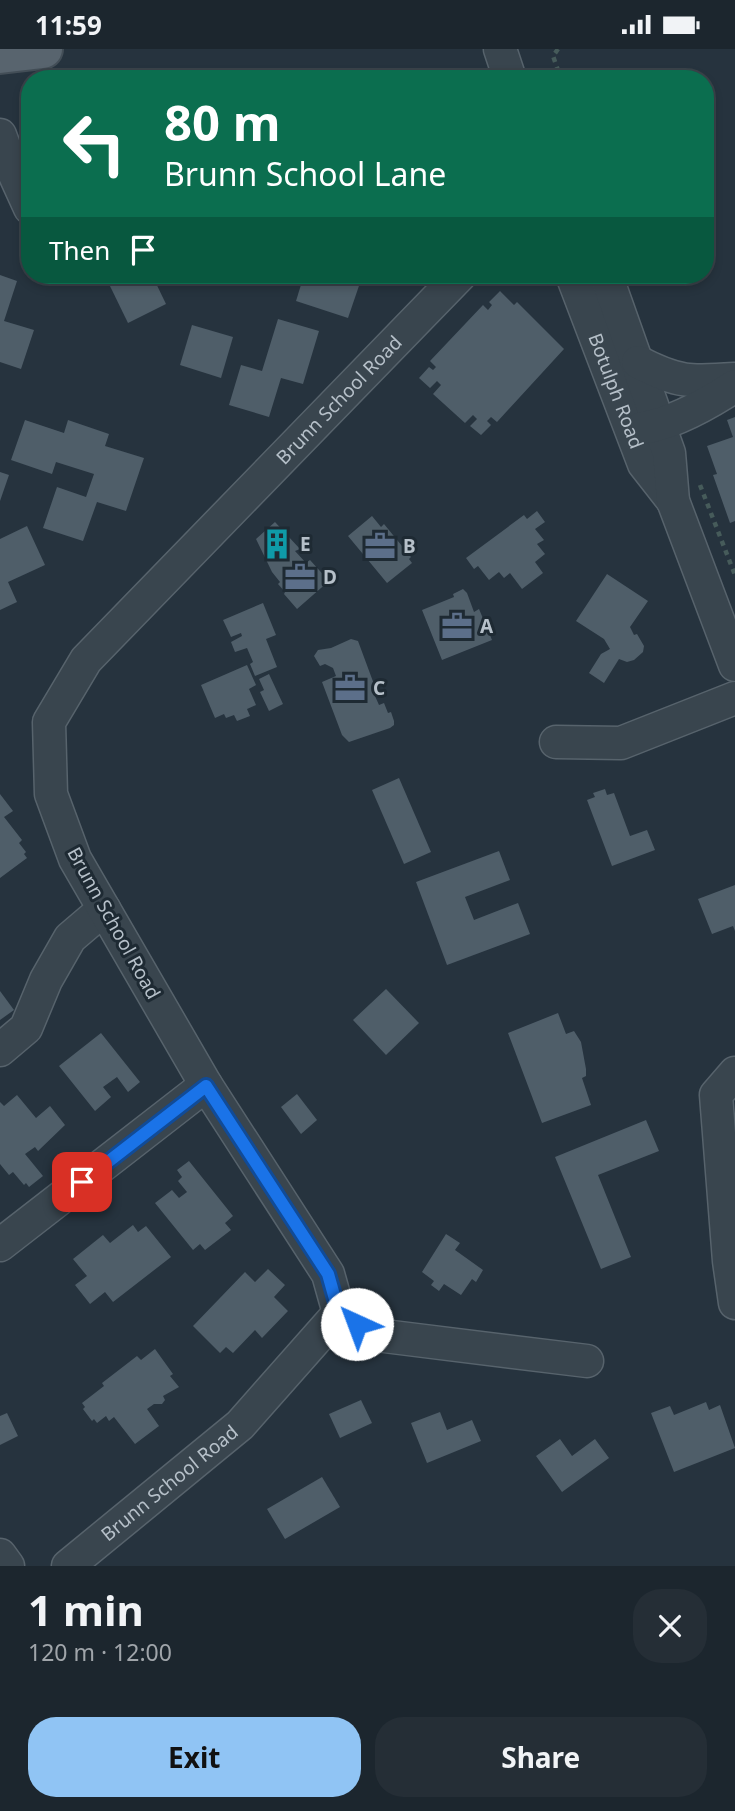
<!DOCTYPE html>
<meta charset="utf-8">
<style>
:root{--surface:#1c262e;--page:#252e36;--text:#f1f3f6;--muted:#a0a5aa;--line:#3a434a;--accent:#90c4f4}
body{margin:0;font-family:"Noto Sans",sans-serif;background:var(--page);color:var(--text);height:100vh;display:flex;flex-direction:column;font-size:26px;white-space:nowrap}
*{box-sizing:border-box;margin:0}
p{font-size:23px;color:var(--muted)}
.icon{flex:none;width:38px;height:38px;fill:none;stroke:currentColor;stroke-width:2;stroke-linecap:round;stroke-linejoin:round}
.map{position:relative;height:1517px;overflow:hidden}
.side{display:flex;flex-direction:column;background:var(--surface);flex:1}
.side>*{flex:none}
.hud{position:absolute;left:21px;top:21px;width:693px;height:214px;border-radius:28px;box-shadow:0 4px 10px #0003,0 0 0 2px var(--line);background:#0b6e4f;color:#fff;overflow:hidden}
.pin{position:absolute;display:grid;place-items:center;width:60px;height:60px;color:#fff;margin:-30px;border-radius:14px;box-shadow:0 4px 10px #0006}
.me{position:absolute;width:77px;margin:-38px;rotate:317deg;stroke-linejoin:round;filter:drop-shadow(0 0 5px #0008)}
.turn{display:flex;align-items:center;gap:24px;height:147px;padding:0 28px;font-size:32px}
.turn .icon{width:91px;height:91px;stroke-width:2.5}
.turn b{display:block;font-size:49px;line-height:60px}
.then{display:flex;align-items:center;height:66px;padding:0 28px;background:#0003;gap:14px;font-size:26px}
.round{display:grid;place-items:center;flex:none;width:74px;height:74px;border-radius:28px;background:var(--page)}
.overview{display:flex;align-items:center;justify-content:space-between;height:119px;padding:0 28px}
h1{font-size:42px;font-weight:700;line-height:52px}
.action{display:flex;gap:14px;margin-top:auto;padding:14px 28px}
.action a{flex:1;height:80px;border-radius:28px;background:var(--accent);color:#111;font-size:28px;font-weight:700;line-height:80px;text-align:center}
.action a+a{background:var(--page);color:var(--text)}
.status{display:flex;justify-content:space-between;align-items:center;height:49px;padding:0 35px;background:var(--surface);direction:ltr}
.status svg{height:19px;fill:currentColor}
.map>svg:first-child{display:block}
.building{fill:#4f5e69}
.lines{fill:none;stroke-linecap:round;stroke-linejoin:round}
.minor-casing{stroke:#57636c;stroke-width:35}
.major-casing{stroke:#434e57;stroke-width:42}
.path{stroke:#465b5a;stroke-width:4.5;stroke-dasharray:5 5;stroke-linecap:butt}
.minor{stroke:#39454e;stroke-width:32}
.major{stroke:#58646e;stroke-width:38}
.route-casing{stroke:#114b97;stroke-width:18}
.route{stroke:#1a73e8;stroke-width:12}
.labels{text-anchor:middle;stroke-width:6;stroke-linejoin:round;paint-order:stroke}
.street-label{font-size:19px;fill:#b6c0c9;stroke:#1e2a33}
.poi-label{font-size:19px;font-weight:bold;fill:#b6c0c9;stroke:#1e2a33;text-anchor:start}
</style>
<div class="status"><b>11:59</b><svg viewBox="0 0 49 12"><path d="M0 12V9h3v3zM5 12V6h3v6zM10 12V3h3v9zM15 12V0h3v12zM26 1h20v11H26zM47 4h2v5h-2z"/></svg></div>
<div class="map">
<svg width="735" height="1517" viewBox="0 0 735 1517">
<rect width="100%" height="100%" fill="#26333e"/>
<g class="building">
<polygon points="0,226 17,232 4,272 34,281 21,320 0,313"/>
<polygon points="128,226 152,226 166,255 128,274 109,235"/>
<polygon points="304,226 355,226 362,228 348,269 296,252"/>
<polygon points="500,242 514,256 517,253 564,300 497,373 491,368 487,372 491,376 481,386 470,377 477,370 473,366 465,374 433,345 441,336 437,332 430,339 419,329 429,318 433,321 436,318 430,312 483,256 488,261 492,256 489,253"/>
<polygon points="278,270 319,282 303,335 281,329 269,368 229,356 241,316 262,322"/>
<polygon points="192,276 233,288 221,329 180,316"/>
<polygon points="735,368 735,472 730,474 713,426 717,425 707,397 733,388 727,371"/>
<polygon points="25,371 64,384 68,371 109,385 105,397 144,409 126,462 97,453 83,492 43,479 57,438 86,448 94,425 56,413 52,425 11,411"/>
<polygon points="0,423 9,426 0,452"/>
<polygon points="537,462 545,473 535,480 544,491 537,495 545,505 535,513 543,524 522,540 510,524 504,529 499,523 489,531 478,517 474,520 466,509 524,466 527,470"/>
<polygon points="372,467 381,478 384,475 411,508 409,510 412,514 387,534 348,487"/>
<polygon points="275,473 300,500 295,502 306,514 310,511 329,532 297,560 284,545 285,543 278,535 280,533 272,523 256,490"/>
<polygon points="27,477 45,516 8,533 17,553 0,561 0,490"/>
<polygon points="607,525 648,552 630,578 634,586 637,585 644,597 643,603 634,611 627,613 619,610 604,634 589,624 601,605 610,600 604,590 576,572"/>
<polygon points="463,540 467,544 474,563 479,560 492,591 442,611 422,561 454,548 453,545"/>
<polygon points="263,554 276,586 266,590 277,618 255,627 250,615 253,613 247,599 235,603 231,593 242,587 241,584 231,588 223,571"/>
<polygon points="351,590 358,592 378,646 375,647 379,656 384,654 388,664 391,663 394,672 394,676 390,679 349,693 342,686 322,633 336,627 333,619 325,615 320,617 314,607 318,601 331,599"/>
<polygon points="247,616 256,636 249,640 256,656 247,660 250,667 237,672 234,666 226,669 224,665 215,669 201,636"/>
<polygon points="269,625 283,655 269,662 260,643 264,641 259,630"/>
<polygon points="399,729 431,803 404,815 372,741"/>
<polygon points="605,740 607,746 614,744 630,787 647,781 655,801 612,817 587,751 595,748 593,744"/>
<polygon points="0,745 13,762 4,768 22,791 19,794 26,803 24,805 27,809 0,829"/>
<polygon points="499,802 510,831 465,848 474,871 518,854 530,885 447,916 416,833"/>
<polygon points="735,836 735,882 733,877 712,885 698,850"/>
<polygon points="386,940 419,974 386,1006 353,971"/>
<polygon points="0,942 14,961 0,971"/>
<polygon points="558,964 566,985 574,982 581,993 586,1020 586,1027 582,1029 591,1056 542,1074 508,984"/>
<polygon points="101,984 140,1033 128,1043 117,1028 103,1038 111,1048 95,1062 59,1017"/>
<polygon points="297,1045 317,1071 301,1085 281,1058"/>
<polygon points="17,1046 36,1069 50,1057 65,1076 38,1102 35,1098 25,1105 43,1127 29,1138 26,1134 24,1136 13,1123 9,1126 0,1115 0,1053 4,1057"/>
<polygon points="646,1071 659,1102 598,1126 631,1208 601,1220 555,1108"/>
<polygon points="189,1112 233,1167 225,1174 231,1181 205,1201 200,1195 193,1201 155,1154 172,1141 179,1149 187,1143 178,1132 182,1128 177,1121"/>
<polygon points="133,1176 138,1183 146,1177 171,1208 113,1253 105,1243 90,1255 75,1236 87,1227 73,1210 103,1186 110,1194"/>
<polygon points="446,1185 460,1194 455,1201 483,1221 476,1233 472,1230 461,1246 444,1235 439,1242 431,1236 434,1232 422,1223"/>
<polygon points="268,1220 285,1236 274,1248 288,1262 262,1289 255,1281 233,1304 226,1298 220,1304 193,1277 245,1223 255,1233"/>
<polygon points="155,1300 173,1325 170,1327 179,1338 163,1347 165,1351 162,1355 154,1355 147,1360 159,1377 135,1395 114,1368 109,1372 106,1367 97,1374 94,1370 92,1372 83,1360 85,1358 82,1354 104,1337 102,1334 137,1307 141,1311"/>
<polygon points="361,1351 372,1374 340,1389 329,1365"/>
<polygon points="706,1353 709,1361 720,1356 735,1399 674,1423 651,1364 670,1357 674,1366"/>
<polygon points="440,1363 447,1381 472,1371 481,1392 427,1414 411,1374"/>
<polygon points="7,1364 18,1387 0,1396 0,1367"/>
<polygon points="560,1390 572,1407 595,1390 609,1409 562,1443 536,1407"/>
<polygon points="322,1428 340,1458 285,1490 267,1460"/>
</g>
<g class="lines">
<g class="minor-casing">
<g id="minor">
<polyline points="500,0 510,30"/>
<polyline points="0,86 14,124 30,159"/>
<path id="s1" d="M572,226L644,415L673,452"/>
<polyline points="606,226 669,404 673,452 735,616"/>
<path d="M638,313C678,334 691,333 735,330"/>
<path d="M642,379C672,375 709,354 735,337"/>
<polyline points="556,693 621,694 735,649"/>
<polyline points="0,1001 26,979 46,931 70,889 104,860"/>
<polyline points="735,1024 716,1046 729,1212 735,1254"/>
<polyline points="0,1196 206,1036"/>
<polyline points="339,1264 376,1286 587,1312"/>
<polyline points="0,1506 8,1517"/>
<path id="s2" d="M68,1517L240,1376L339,1264L328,1225L206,1036L75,810L51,745L49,673L86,611L460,226"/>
</g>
</g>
<g class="major-casing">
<polyline id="major" points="0,5 43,0"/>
</g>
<g class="path">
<polyline points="558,0 553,7 561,30"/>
<polyline points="700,436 735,526"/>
</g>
<use href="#minor" class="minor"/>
<use href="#major" class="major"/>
</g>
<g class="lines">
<g class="route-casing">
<polyline id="route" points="82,1133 206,1037 328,1225 339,1264 357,1275"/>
</g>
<use href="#route" class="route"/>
</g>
<defs>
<g id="building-bare" transform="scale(2.415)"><path d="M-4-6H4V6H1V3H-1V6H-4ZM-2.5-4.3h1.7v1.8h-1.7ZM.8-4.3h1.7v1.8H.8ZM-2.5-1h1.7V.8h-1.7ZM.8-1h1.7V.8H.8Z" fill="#0f9aa8" stroke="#1e2a33" stroke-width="2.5" paint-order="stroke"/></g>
<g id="office-bare" transform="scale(2.415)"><path d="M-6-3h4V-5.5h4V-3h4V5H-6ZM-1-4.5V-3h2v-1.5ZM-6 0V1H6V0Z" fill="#5c6f8a" stroke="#1e2a33" stroke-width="2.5" paint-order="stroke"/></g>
</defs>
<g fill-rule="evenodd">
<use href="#building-bare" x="277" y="495"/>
<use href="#office-bare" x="380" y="497"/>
<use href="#office-bare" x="300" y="528"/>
<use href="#office-bare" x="457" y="577"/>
<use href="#office-bare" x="350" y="639"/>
</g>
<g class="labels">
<g class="street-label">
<text dy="7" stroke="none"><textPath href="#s1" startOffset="124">Botulph Road</textPath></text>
<text dy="7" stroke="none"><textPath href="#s2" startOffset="1475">Brunn School Road</textPath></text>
<text transform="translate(114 874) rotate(61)" y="7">Brunn School Road</text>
<text dy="7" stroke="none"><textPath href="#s2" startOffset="131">Brunn School Road</textPath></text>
</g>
<g class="poi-label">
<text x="300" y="502">E</text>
<text x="403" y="504">B</text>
<text x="323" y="535">D</text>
<text x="480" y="584">A</text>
<text x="373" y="646">C</text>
</g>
</g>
</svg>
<div class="pin" style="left:82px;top:1133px;background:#d93025"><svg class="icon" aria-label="arrive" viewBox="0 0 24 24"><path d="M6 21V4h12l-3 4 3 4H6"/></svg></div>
<svg class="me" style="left:357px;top:1275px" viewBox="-20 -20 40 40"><circle r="19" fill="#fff"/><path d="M0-13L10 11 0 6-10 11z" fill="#1a73e8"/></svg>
<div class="hud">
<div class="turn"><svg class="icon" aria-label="left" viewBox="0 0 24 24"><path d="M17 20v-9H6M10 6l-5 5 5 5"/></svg><div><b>80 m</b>Brunn School Lane</div></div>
<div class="then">Then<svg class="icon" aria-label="arrive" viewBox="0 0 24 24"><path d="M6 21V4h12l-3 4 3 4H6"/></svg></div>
</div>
</div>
<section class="side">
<div class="overview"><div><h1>1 min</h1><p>120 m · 12:00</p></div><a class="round"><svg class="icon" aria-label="close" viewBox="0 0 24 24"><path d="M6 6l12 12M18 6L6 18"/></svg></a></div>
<div class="action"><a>Exit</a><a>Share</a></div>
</section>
